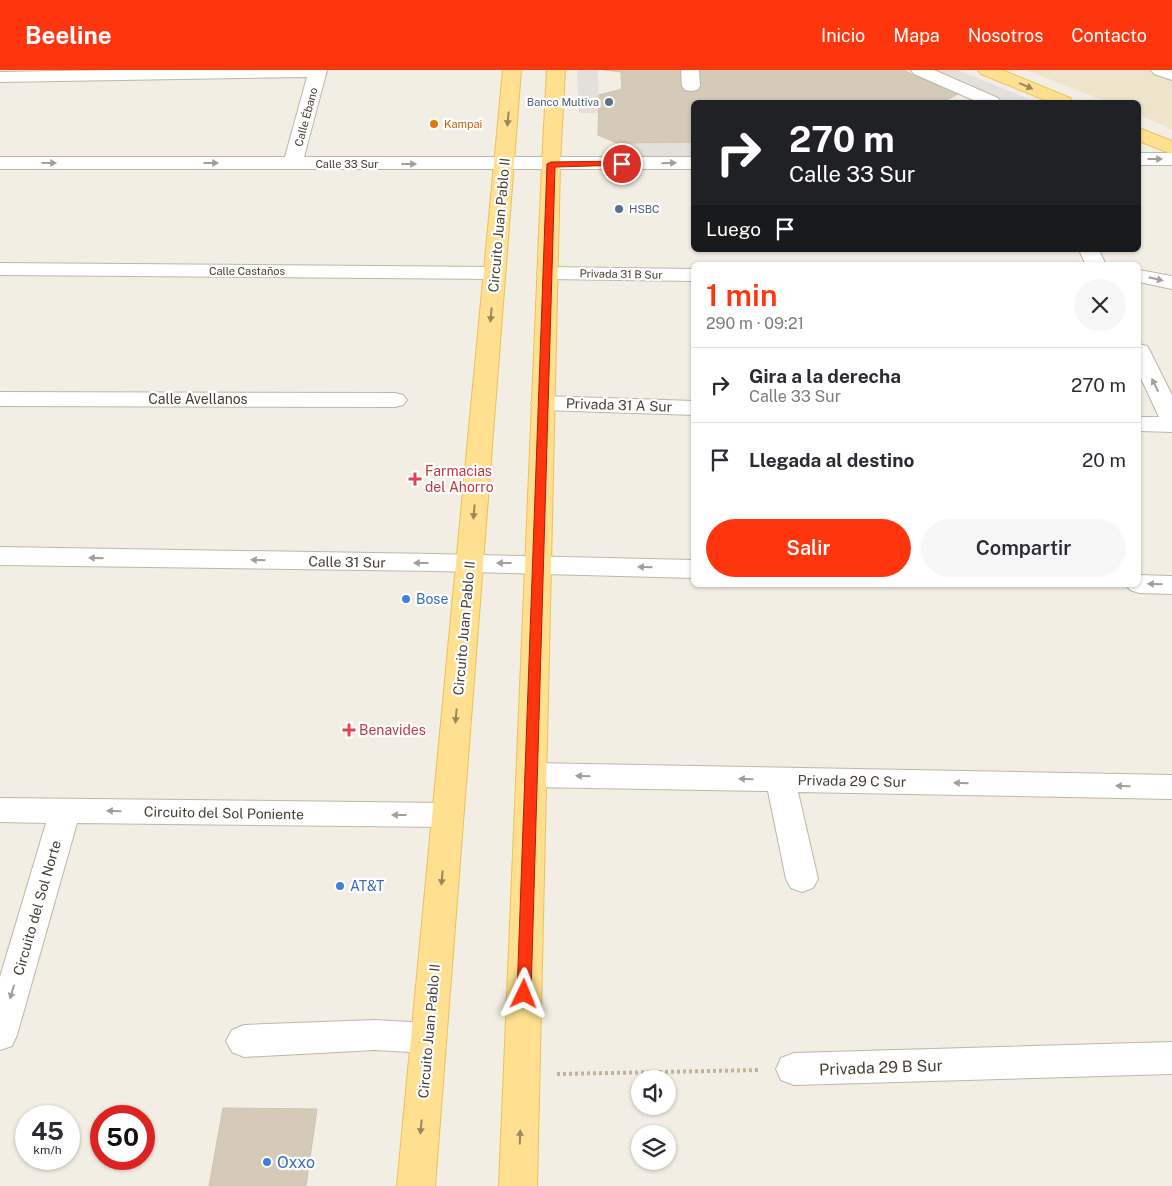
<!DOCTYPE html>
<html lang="es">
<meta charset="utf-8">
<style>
:root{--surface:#fff;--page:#f7f7f7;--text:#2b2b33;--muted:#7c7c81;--line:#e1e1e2;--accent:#ff350e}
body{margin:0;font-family:"Public Sans",sans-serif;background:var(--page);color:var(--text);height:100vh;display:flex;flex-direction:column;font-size:19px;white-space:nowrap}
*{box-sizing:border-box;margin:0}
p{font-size:16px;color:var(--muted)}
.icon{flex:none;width:28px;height:28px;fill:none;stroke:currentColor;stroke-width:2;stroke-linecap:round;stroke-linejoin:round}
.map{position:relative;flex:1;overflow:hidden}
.side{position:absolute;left:691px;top:192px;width:450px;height:325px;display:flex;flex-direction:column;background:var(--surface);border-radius:8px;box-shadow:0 1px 4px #0004}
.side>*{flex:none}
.top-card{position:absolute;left:691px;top:30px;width:450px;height:152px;border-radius:8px;box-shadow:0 1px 4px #0004;background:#202124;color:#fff;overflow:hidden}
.buttons{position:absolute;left:631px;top:1000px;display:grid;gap:10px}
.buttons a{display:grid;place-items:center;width:45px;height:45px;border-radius:50%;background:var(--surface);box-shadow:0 1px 4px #0004;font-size:25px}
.speed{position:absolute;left:15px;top:1035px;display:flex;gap:10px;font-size:25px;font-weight:700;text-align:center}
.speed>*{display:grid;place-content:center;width:65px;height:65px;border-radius:50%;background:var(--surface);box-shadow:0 1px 4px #0004;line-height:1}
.speed small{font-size:12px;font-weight:400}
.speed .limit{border:8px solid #d22;background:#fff;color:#111}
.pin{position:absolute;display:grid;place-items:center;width:42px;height:42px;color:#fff;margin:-21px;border:2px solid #fff;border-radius:50%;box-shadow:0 1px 5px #0007}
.me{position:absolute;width:55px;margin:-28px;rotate:2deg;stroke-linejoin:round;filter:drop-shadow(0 0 4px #0008)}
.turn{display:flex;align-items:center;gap:18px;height:105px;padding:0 15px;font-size:22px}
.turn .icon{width:65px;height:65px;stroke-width:2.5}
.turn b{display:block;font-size:35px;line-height:42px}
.then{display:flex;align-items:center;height:48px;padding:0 15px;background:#0003;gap:10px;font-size:19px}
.round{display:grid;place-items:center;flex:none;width:52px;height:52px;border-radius:26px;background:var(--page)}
.summary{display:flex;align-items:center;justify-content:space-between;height:85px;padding:0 15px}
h1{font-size:30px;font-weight:600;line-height:38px;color:var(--accent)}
.primary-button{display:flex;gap:10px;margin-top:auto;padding:10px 15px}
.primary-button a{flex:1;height:58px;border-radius:30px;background:var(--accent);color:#fff;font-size:20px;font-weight:600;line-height:58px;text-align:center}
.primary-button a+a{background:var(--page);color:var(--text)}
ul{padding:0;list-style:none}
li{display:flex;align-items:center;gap:15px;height:75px;padding:0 15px;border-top:1px solid var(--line)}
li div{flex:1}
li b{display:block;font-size:19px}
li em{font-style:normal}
header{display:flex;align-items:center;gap:30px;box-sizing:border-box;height:70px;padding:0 25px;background:var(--accent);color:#fff}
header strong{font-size:24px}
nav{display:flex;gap:28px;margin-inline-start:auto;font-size:18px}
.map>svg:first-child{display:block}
.education{fill:#ede4cb}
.parking{fill:#e3e0dc}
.building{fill:#d5cab7;stroke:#d0c2aa}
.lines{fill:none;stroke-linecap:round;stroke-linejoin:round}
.minor-casing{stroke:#bfb6a5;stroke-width:2}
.major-casing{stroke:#ecc158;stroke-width:2}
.path{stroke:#c2b295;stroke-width:4;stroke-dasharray:3 3;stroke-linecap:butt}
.minor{fill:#fff;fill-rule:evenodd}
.major{fill:#ffe090;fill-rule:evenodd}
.oneway{fill:#99875d}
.oneway2{fill:#a29e99}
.route{fill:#ff350e;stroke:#a62209}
.service-dot{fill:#5c6f8a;stroke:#fff;stroke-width:2}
.food-dot{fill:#e8710a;stroke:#fff;stroke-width:2}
.health-dot{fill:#e0444e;stroke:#fff;stroke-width:2}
.shop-dot{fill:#3f7fe0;stroke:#fff;stroke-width:2}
.labels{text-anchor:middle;stroke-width:4.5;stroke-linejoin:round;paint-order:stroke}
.far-service-label{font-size:11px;fill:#4e5e75;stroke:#fff;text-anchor:end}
.far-street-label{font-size:11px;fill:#453e33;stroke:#fff}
.far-food-label{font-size:11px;fill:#c56008;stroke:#fff;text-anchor:start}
.street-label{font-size:14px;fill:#453e33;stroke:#fff}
.health-label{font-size:14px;fill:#be3a42;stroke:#fff;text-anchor:start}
.shop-label{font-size:14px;fill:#366cbe;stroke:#fff;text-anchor:start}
.near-street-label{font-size:16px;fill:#453e33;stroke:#fff}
.near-shop-label{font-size:16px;fill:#366cbe;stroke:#fff;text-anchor:start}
</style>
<header>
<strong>Beeline</strong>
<nav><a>Inicio</a><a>Mapa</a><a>Nosotros</a><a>Contacto</a></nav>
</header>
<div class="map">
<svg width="1172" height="1116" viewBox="0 0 1172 1116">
<rect width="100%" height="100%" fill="#f3eee3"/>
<polygon class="education" points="1026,0 1172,0 1172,59 1139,45 1139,32 1107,32"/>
<g class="parking">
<polygon points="577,0 598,0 599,43 579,43"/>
<polygon points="914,0 958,0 1036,32 968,32 970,24"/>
<polygon points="694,72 694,88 630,89 627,73"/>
</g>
<g class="building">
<polygon points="604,0 903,0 958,24 943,32 694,32 694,72 617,73 598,65 599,25 622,19 621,2"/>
<polygon points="223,1038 317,1039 306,1116 209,1116"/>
</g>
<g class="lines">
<g class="minor-casing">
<g id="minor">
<polygon points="114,0 327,0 304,87 694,87 694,99 0,99 0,87 285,87 307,7 0,12 0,2"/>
<polygon points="681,0 699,0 700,16 697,20 691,21 685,20 682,16"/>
<polygon points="911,0 934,0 998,28 1001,32 978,32 914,4"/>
<polygon points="1151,0 1172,0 1172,10 1154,4"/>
<rect x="1139" y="83" width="33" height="12"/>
<polygon points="1079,180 1099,180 1106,195 1086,195"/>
<polygon points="0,193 495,197 502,199 505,203 502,207 495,209 0,205"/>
<polygon points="547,197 694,199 694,211 547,209 540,207 537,203 540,199"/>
<polygon points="1139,200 1172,206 1172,219 1139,212"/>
<polygon points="1139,274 1147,276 1150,281 1172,325 1172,362 1139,361 1139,347 1159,347 1139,304"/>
<polygon points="0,322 395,323 403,325 407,330 403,335 395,337 0,336"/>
<polygon points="543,326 694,331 694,345 543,340 535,338 531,333 535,328"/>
<polygon points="0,477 434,484 694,490 694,508 434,501 0,495"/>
<polygon points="1139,505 1172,506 1172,524 1139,523 1130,520 1126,515 1139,515"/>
<polygon points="532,693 1172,705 1172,729 798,722 818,809 813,818 802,822 791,818 786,809 768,721 532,717 521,713 517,705 521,697"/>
<polygon points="0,728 447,733 458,736 462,745 458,754 447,757 77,753 17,965 12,976 0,980 0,907 46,753 0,752"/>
<polygon points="375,950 428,953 440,957 446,968 440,979 428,983 375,980 244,987 232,982 226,971 232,960 244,955"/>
<polygon points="1172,972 1172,1004 794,1015 781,1010 776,999 781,988 794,983"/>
</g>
</g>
<g class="major-casing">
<g id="major">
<polygon points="503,0 521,0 435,1116 397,1116"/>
<polygon points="547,0 565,0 560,94 537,1116 499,1116 542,94"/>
<polygon points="978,0 1002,0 1070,28 1073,32 1050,32 981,4"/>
<polygon points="1139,58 1172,71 1172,84 1139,71"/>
</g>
</g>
<polyline class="path" points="557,1004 761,1000"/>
<use href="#minor" class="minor"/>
<use href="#major" class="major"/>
</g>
<defs><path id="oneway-solid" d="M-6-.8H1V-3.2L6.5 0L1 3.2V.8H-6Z" transform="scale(1.25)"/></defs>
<g class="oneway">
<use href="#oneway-solid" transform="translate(1026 16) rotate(23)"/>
<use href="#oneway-solid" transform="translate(508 49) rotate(95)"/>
<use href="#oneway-solid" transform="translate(491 245) rotate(95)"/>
<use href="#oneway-solid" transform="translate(474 442) rotate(95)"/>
<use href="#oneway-solid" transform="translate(456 646) rotate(95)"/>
<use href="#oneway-solid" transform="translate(442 808) rotate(95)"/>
<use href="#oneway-solid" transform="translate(421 1057) rotate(95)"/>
<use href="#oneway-solid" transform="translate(520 1067) rotate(-88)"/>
</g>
<g class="oneway2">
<use href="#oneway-solid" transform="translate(1155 89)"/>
<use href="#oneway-solid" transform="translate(49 93)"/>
<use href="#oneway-solid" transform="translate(211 93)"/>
<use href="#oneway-solid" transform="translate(669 93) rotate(-1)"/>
<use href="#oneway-solid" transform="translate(409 94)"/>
<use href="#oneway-solid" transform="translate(1156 209) rotate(13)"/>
<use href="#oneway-solid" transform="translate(1155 315) rotate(-116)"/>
<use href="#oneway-solid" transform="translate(96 488) rotate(-179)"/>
<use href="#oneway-solid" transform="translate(258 490) rotate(-179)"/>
<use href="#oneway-solid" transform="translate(421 493) rotate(-180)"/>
<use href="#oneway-solid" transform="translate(504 493) rotate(-180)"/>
<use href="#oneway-solid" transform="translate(645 497) rotate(-178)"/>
<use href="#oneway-solid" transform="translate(1155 514) rotate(-178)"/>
<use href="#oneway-solid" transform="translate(583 706) rotate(-179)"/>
<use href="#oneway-solid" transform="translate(746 709) rotate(-179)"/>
<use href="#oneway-solid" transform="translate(961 713) rotate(-179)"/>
<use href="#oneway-solid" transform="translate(1123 716) rotate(-179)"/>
<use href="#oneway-solid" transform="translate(114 741) rotate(-179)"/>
<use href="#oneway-solid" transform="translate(399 745) rotate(-180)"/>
<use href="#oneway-solid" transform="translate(12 922) rotate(106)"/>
</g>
<polygon class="route" points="622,91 625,92 625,95 555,97 531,924 529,929 524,931 519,929 517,924 547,94 551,92"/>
<g class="service-dot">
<circle cx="609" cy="32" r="5"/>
<circle cx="619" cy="139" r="5"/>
</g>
<circle class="food-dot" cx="434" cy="54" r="5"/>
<g class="health-dot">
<path d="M412.5 401.5h5v5h5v5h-5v5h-5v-5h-5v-5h5z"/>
<path d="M346.5 652.5h5v5h5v5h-5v5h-5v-5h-5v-5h5z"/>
</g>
<g class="shop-dot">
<circle cx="406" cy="529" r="5"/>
<circle cx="340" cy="816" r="5"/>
<circle cx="267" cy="1092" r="5"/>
</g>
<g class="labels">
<g class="far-service-label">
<text x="599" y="36">Banco Multiva</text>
<text x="629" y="143" text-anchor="start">HSBC</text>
</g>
<g class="far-street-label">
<text transform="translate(306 47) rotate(-75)" y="4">Calle Ébano</text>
<text x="347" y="98">Calle 33 Sur</text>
<text x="247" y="205">Calle Castaños</text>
<text transform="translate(621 204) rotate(1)" y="4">Privada 31 B Sur</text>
</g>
<g class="far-food-label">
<text x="444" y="58">Kampai</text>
</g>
<g class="street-label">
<text transform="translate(499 155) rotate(-85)" y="5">Circuito Juan Pablo II</text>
<text x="198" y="334">Calle Avellanos</text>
<text transform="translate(619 335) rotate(2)" y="5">Privada 31 A Sur</text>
<text transform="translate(347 492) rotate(1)" y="5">Calle 31 Sur</text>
<text transform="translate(464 558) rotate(-85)" y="5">Circuito Juan Pablo II</text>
<text transform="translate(852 711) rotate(1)" y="5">Privada 29 C Sur</text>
<text transform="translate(224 743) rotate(1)" y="5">Circuito del Sol Poniente</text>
<text transform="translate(37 838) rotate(-74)" y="5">Circuito del Sol Norte</text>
<text transform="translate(429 961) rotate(-85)" y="5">Circuito Juan Pablo II</text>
</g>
<g class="health-label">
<text x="425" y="406">Farmacias<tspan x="425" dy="16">del Ahorro</tspan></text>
<text x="359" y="665">Benavides</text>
</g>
<g class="shop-label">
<text x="416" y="534">Bose</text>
<text x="350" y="821">AT&amp;T</text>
</g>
<g class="near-street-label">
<text transform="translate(881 997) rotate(-2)" y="6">Privada 29 B Sur</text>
</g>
<g class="near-shop-label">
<text x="277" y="1098">Oxxo</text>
</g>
</g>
</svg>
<div class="buttons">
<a><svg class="icon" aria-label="sound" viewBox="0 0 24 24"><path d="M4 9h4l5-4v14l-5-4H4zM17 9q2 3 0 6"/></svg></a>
<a><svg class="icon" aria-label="layers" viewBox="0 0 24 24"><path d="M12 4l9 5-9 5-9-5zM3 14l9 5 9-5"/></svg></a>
</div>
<div class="speed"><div>45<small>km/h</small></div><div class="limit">50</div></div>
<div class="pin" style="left:622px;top:94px;background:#d93025"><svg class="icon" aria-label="arrive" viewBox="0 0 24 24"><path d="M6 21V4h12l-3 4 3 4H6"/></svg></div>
<svg class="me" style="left:524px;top:924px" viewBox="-20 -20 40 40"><path d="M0-17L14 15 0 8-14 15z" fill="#ff350e" stroke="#fff" stroke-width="4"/></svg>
<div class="top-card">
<div class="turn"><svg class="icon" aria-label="right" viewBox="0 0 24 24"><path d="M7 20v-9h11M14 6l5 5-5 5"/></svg><div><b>270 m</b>Calle 33 Sur</div></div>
<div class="then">Luego<svg class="icon" aria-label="arrive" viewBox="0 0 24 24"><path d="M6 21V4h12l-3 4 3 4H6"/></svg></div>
</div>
<section class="side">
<div class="summary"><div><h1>1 min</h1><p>290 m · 09:21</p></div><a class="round"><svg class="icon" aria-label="close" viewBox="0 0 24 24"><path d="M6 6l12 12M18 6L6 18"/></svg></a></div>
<ul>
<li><svg class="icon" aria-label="right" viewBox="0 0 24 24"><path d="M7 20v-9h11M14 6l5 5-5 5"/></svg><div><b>Gira a la derecha</b><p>Calle 33 Sur</p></div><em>270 m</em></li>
<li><svg class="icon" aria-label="arrive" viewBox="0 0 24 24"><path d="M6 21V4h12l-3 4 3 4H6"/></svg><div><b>Llegada al destino</b></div><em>20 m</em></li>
</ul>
<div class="primary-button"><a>Salir</a><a>Compartir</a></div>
</section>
</div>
